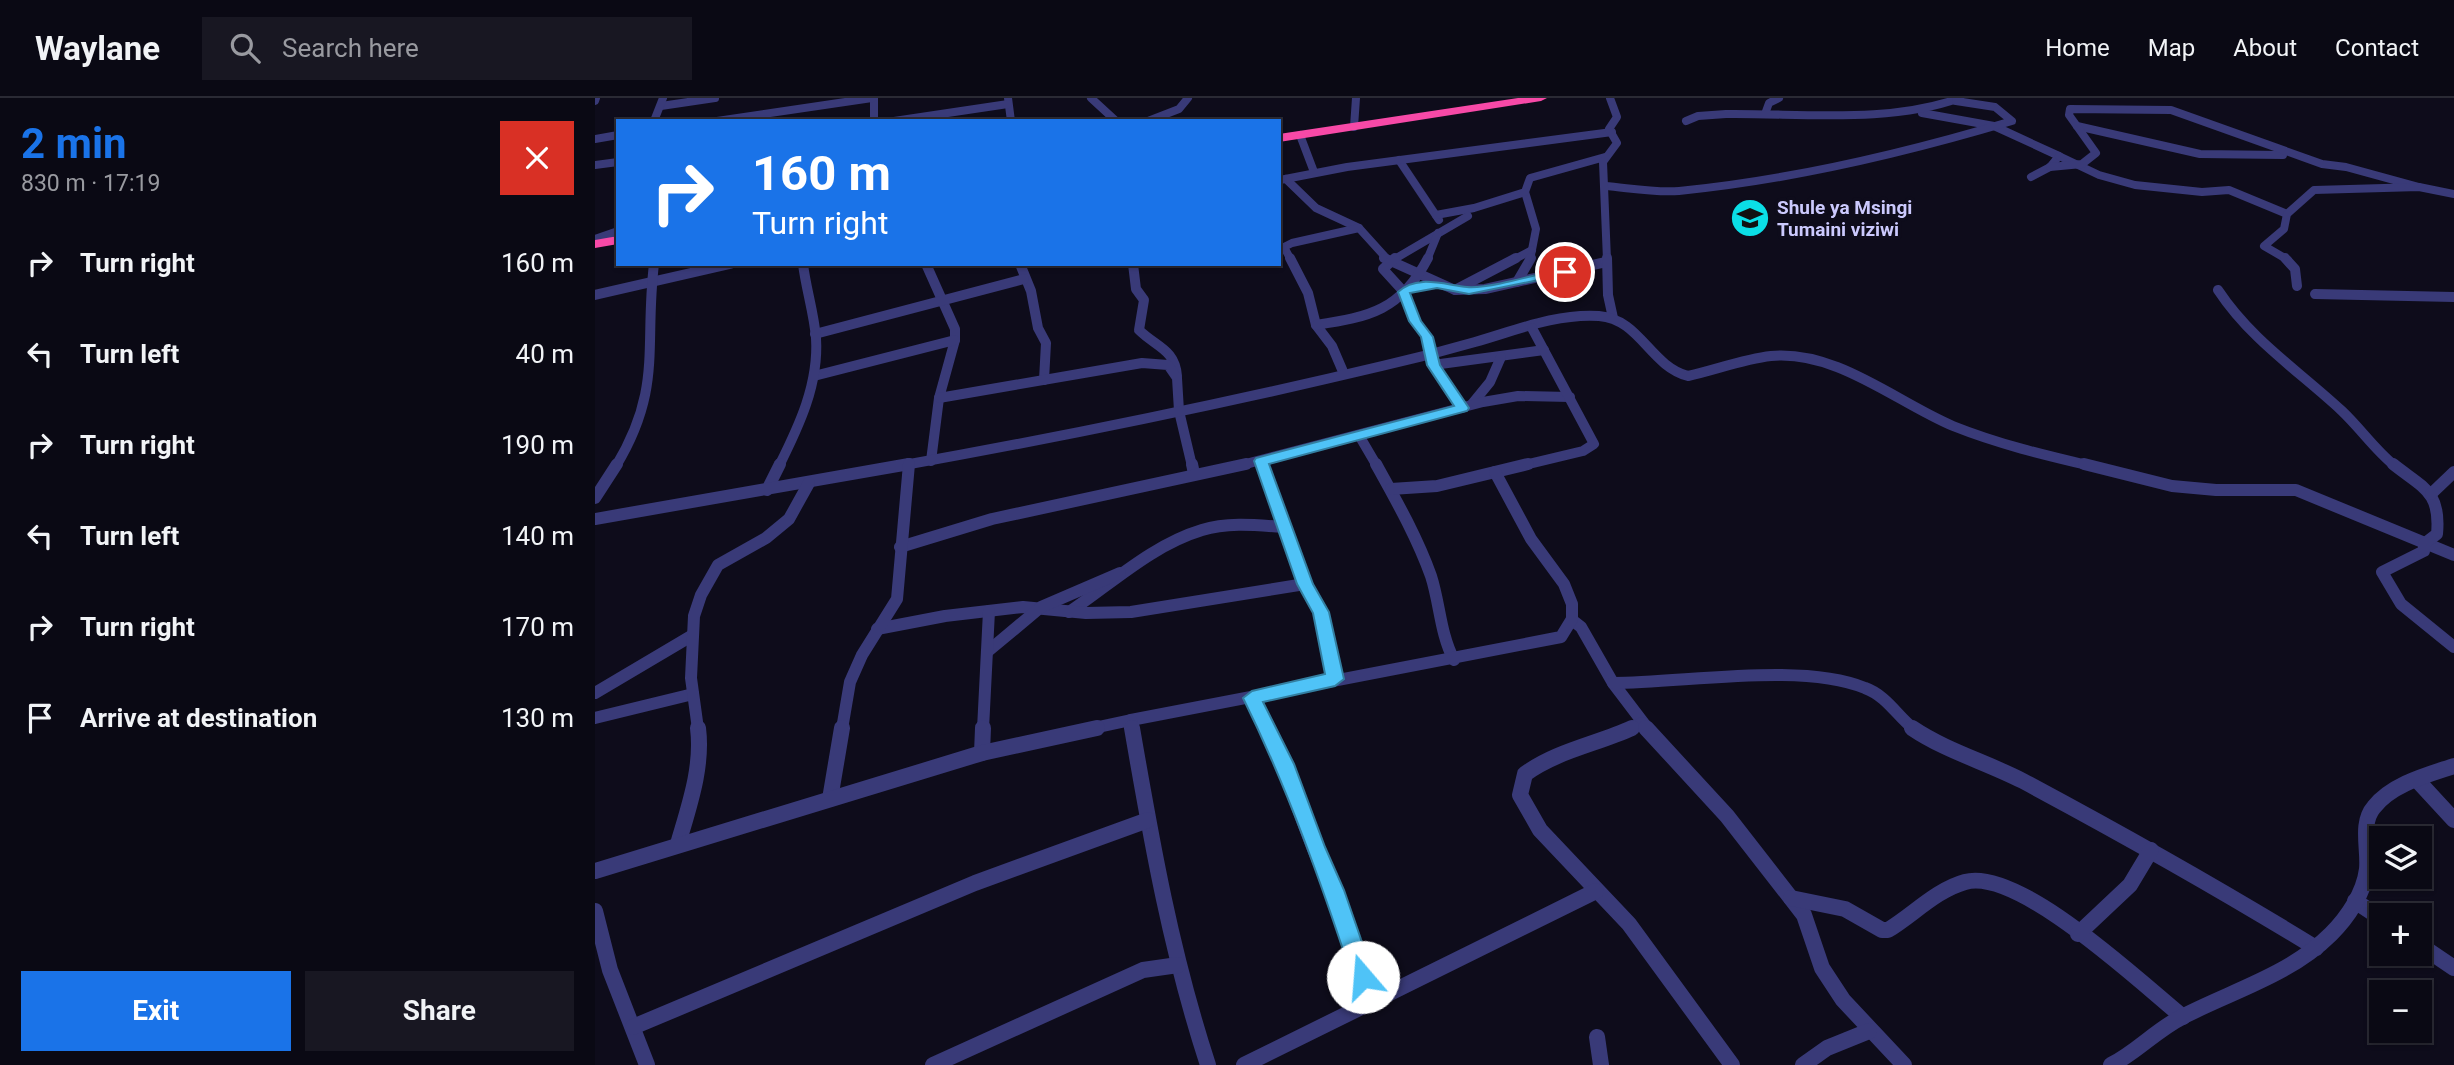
<!DOCTYPE html>
<meta charset="utf-8">
<style>
:root{--surface:#0a0914;--page:#181722;--text:#f1f3f6;--muted:#999aa0;--line:#2a2a34;--accent:#1a73e8}
body{margin:0;font-family:Roboto,sans-serif;background:var(--page);color:var(--text);height:100vh;display:flex;flex-direction:column;font-size:26px;white-space:nowrap}
*{box-sizing:border-box;margin:0}
p{font-size:23px;color:var(--muted)}
.icon{flex:none;width:38px;height:38px;fill:none;stroke:currentColor;stroke-width:2;stroke-linecap:round;stroke-linejoin:round}
.map{position:relative;flex:1;overflow:hidden}
.panel{display:flex;flex-direction:column;background:var(--surface);width:595px}
.panel>*{flex:none}
.top-card{position:absolute;left:21px;top:21px;width:665px;height:147px;border-radius:0px;box-shadow:0 2px 5px #0004,0 0 0 2px var(--line);background:#1a73e8;color:#fff;overflow:hidden}
.buttons{position:absolute;left:1774px;top:728px;display:grid;gap:14px}
.buttons a{display:grid;place-items:center;width:63px;height:63px;border-radius:0px;background:var(--surface);box-shadow:0 2px 5px #0004,0 0 0 2px var(--line);font-size:35px}
.pin{position:absolute;display:grid;place-items:center;width:60px;height:60px;color:#fff;margin:-30px;border:4px solid #fff;border-radius:50%;box-shadow:0 2px 7px #0007}
.me{position:absolute;width:77px;margin:-38px;rotate:342deg;stroke-linejoin:round;filter:drop-shadow(0 0 5px #0008)}
.turn{display:flex;align-items:center;gap:24px;height:147px;padding:0 21px;font-size:32px}
.turn .icon{width:91px;height:91px;stroke-width:2.5}
.turn b{display:block;font-size:49px;line-height:60px}
.round{display:grid;place-items:center;flex:none;width:74px;height:74px;border-radius:0px;background:var(--page)}
.overview{display:flex;align-items:center;justify-content:space-between;height:119px;padding:0 21px}
h1{font-size:42px;font-weight:700;line-height:52px;color:var(--accent)}
.button{display:flex;gap:14px;margin-top:auto;padding:14px 21px}
.button a{flex:1;height:80px;border-radius:0px;background:var(--accent);color:#fff;font-size:28px;font-weight:700;line-height:80px;text-align:center}
.button a+a{background:var(--page);color:var(--text)}
ul{padding:0;list-style:none}
li{display:flex;align-items:center;gap:21px;height:91px;padding:0 21px}
li div{flex:1}
li b{display:block;font-size:26px}
li em{font-style:normal}
header{display:flex;align-items:center;gap:42px;box-sizing:border-box;height:98px;padding:0 35px;background:var(--surface);border-bottom:2px solid var(--line)}
header strong{font-size:33px}
nav{display:flex;gap:38px;margin-inline-start:auto;font-size:24px}
.search{width:490px;height:63px;background:var(--page);display:flex;align-items:center;gap:18px;box-sizing:border-box;padding:0 24px;border-radius:0px;color:var(--muted);font-size:26px}
main{display:flex;flex:1;min-height:0}
.map>svg:first-child{display:block}
.lines{fill:none;stroke-linecap:round;stroke-linejoin:round}
.street-far3{stroke:#393a78;stroke-width:8}
.street-far2{stroke:#393a78;stroke-width:10}
.street-far1{stroke:#393a78;stroke-width:12}
.street{stroke:#393a78;stroke-width:16}
.highway{fill:#f749a7;fill-rule:evenodd}
.route{fill:#4fc3f7;stroke:#337fa1;stroke-width:2}
.labels{text-anchor:middle;stroke-width:7;stroke-linejoin:round;paint-order:stroke}
.far-poi-label{font-size:19px;font-weight:bold;fill:#cbc9fd;stroke:#0e0c1b;text-anchor:start}
</style>
<header>
<strong>Waylane</strong>
<div class="search"><svg class="icon" aria-label="search" viewBox="0 0 24 24"><circle cx="10" cy="10" r="6"/><path d="M15 15l6 6"/></svg>Search here</div>
<nav><a>Home</a><a>Map</a><a>About</a><a>Contact</a></nav>
</header>
<main>
<section class="panel">
<div class="overview"><div><h1>2 min</h1><p>830 m · 17:19</p></div><a class="round" style="background:#d93025;color:#fff"><svg class="icon" aria-label="close" viewBox="0 0 24 24"><path d="M6 6l12 12M18 6L6 18"/></svg></a></div>
<ul>
<li><svg class="icon" aria-label="right" viewBox="0 0 24 24"><path d="M7 20v-9h11M14 6l5 5-5 5"/></svg><div><b>Turn right</b></div><em>160 m</em></li>
<li><svg class="icon" aria-label="left" viewBox="0 0 24 24"><path d="M17 20v-9H6M10 6l-5 5 5 5"/></svg><div><b>Turn left</b></div><em>40 m</em></li>
<li><svg class="icon" aria-label="right" viewBox="0 0 24 24"><path d="M7 20v-9h11M14 6l5 5-5 5"/></svg><div><b>Turn right</b></div><em>190 m</em></li>
<li><svg class="icon" aria-label="left" viewBox="0 0 24 24"><path d="M17 20v-9H6M10 6l-5 5 5 5"/></svg><div><b>Turn left</b></div><em>140 m</em></li>
<li><svg class="icon" aria-label="right" viewBox="0 0 24 24"><path d="M7 20v-9h11M14 6l5 5-5 5"/></svg><div><b>Turn right</b></div><em>170 m</em></li>
<li><svg class="icon" aria-label="arrive" viewBox="0 0 24 24"><path d="M6 21V4h12l-3 4 3 4H6"/></svg><div><b>Arrive at destination</b></div><em>130 m</em></li>
</ul>
<div class="button"><a>Exit</a><a>Share</a></div>
</section>
<div class="map">
<svg width="1859" height="967" viewBox="0 0 1859 967">
<rect width="100%" height="100%" fill="#0e0c1b"/>
<g class="lines">
<g class="street-far3">
<polyline points="279,0 279,23"/>
<polyline points="413,0 416,23"/>
<polyline points="496,0 521,23"/>
<polyline points="0,3 1,0"/>
<polyline points="66,8 120,0"/>
<polyline points="1327,15 1399,28 1464,58 1455,69 1436,79"/>
<polyline points="1170,16 1174,5 1184,0"/>
<polyline points="59,23 68,0"/>
<polyline points="122,23 277,0"/>
<polyline points="299,23 413,6"/>
<polyline points="553,23 584,11 593,0"/>
<path d="M1091,23L1103,18L1131,16C1207,15 1293,26 1365,0"/>
<polyline points="1482,28 1605,56 1688,57"/>
<polyline points="759,29 761,0"/>
<polyline points="705,37 719,74"/>
<polyline points="0,41 23,37"/>
<polyline points="1464,58 1504,77 1540,87 1607,94 1634,92 1692,116"/>
<polyline points="804,62 844,122"/>
<polyline points="0,67 23,64"/>
<polyline points="1455,69 1487,66 1501,55 1474,17 1475,11 1576,12 1727,66 1751,69 1824,89"/>
<polyline points="691,81 721,110 764,130 793,162"/>
<polyline points="685,82 752,69 1017,34"/>
<path d="M1010,88C1034,90 1060,95 1084,93C1196,82 1310,55 1417,23L1400,9L1361,3"/>
<polyline points="930,94 941,131 935,162"/>
<polyline points="841,117 879,110 930,94 935,80 1010,59"/>
<polyline points="0,141 23,133"/>
<polyline points="696,162 689,149 697,145 764,130"/>
<polyline points="798,162 873,118"/>
<polyline points="832,162 843,135"/>
<polyline points="918,162 937,152"/>
<polyline points="1012,162 1008,64 1022,45 1014,31 1022,19 1015,0"/>
<polyline points="1693,162 1669,148 1689,131 1692,116 1719,92 1824,89 1859,96"/>
</g>
<g class="street-far2">
<polyline points="695,160 713,195 721,227 737,248 749,276"/>
<polyline points="789,160 860,192 890,191 1011,164"/>
<polyline points="800,160 788,171 809,194 820,223 832,239 838,267 867,310"/>
<polyline points="1012,160 1013,197 1018,220"/>
<polyline points="1690,160 1700,171 1702,188"/>
<polyline points="331,166 360,231 360,242 344,300 336,363"/>
<polyline points="425,166 436,193 443,230 451,245 449,282"/>
<path d="M538,166L541,191L549,202L544,232C561,249 580,251 582,278"/>
<polyline points="922,184 936,160"/>
<polyline points="860,192 921,160"/>
<path d="M1623,192C1656,242 1704,273 1747,313C1766,331 1780,352 1800,368"/>
<polyline points="1720,196 1859,199"/>
<polyline points="0,197 135,166"/>
<path d="M721,227C775,219 806,212 833,160"/>
<polyline points="220,236 429,181"/>
<polyline points="838,267 949,252"/>
<polyline points="219,278 360,242"/>
<polyline points="344,300 547,265 573,267 582,280 584,313 597,368"/>
<polyline points="877,306 895,284 906,259"/>
<polyline points="765,339 782,368"/>
<polyline points="666,363 668,368"/>
<path d="M21,368C68,290 49,249 59,166"/>
<path d="M184,368C204,328 224,286 221,240C219,215 211,191 208,166"/>
<path d="M304,368C466,339 627,306 787,268C818,261 849,253 880,244C919,233 962,215 1004,218C1045,221 1055,268 1093,278C1120,272 1149,261 1176,258C1242,252 1301,304 1358,328C1403,346 1449,357 1496,368"/>
<polyline points="643,368 888,304 923,298 975,299"/>
<polyline points="925,368 988,353 999,346 937,230"/>
</g>
<g class="street-far1">
<polyline points="597,366 599,376"/>
<polyline points="667,366 710,486 726,514 740,581"/>
<path d="M781,366C801,402 822,439 836,478C845,506 845,535 859,562"/>
<polyline points="1489,366 1577,388 1621,392 1701,392 1859,457"/>
<path d="M1798,366C1828,390 1846,393 1842,436L1829,446V453L1787,474L1806,506L1859,549"/>
<polyline points="796,391 842,388 933,366"/>
<polyline points="172,392 185,366"/>
<polyline points="1836,396 1859,374"/>
<polyline points="0,400 22,366"/>
<polyline points="0,421 314,366"/>
<polyline points="305,449 397,421 651,366"/>
<path d="M474,514C516,486 557,447 607,432C632,424 661,427 687,429"/>
<polyline points="977,522 986,529 1018,585 1053,631"/>
<polyline points="282,531 350,518 428,509 491,515 536,514 710,486"/>
<polyline points="392,554 446,509 525,475"/>
<path d="M1018,585C1090,585 1206,564 1270,590C1292,598 1302,618 1319,631"/>
<polyline points="0,595 98,537"/>
<polyline points="657,600 673,631"/>
<polyline points="0,620 98,596"/>
<polyline points="536,622 966,539 977,521 977,506 969,486 936,441 900,374"/>
<polyline points="103,631 96,580 99,518 106,497 123,467 171,440 194,421 214,385"/>
<polyline points="247,631 255,584 267,557 302,501 314,366"/>
<polyline points="388,631 394,513"/>
<polyline points="494,631 536,622 538,631"/>
<polyline points="1034,631 1047,625"/>
</g>
<g class="street">
<path d="M537,630C557,746 576,854 613,967"/>
<path d="M672,630C691,669 704,710 720,751C741,801 759,852 776,904"/>
<path d="M1037,630C1002,646 961,653 930,676L925,697L945,732L1034,826L1137,967"/>
<polyline points="1051,630 1132,718 1209,817 1227,870 1248,902 1309,967"/>
<path d="M1317,630C1351,653 1391,664 1428,683C1527,736 1625,791 1721,850"/>
<polyline points="387,655 388,630"/>
<polyline points="1823,683 1859,722"/>
<polyline points="235,701 247,630"/>
<path d="M83,746C94,708 108,669 103,630"/>
<polyline points="0,773 387,655 502,630"/>
<path d="M1196,800L1250,811L1287,832H1293C1318,817 1341,792 1370,784C1424,769 1546,885 1588,919"/>
<polyline points="1760,803 1787,821"/>
<polyline points="0,813 15,872 52,967"/>
<polyline points="1483,836 1535,787 1556,752"/>
<polyline points="1825,847 1859,870"/>
<polyline points="38,929 380,785 553,722"/>
<polyline points="1002,939 1006,967"/>
<polyline points="338,967 548,872 583,867"/>
<polyline points="649,967 1001,793"/>
<polyline points="1208,967 1232,950 1274,933"/>
<path d="M1516,967C1542,954 1561,932 1587,919C1637,893 1695,877 1736,836C1753,819 1769,795 1772,771C1774,751 1765,725 1779,709C1797,686 1832,677 1859,668"/>
</g>
<g class="highway">
<polygon points="923,0 952,0 946,3 684,44 684,36"/>
<polygon points="23,138 23,146 0,150 0,142"/>
</g>
</g>
<path class="route" d="M970,170L976,174L974,176L874,196L842,190L815,195L826,223L838,239L845,267L874,310L872,313L674,366L718,486L734,514L749,581L740,588L668,604L699,666L730,749L749,792L779,879L776,887L768,890L761,887L757,879C726,784 692,689 648,600L657,593L730,576L718,515L702,486L659,363L661,360L859,308L832,267L826,239L814,223L803,194C822,176 850,187 872,189C895,191 946,175 970,170Z"/>
<defs>
<g id="school-disc" transform="scale(2.0125)"><circle r="9.5" fill="#0bdee6" stroke="#0e0c1b"/><path d="M0-5L7-2L0 1L-7-2ZM-4 1L0 2.5L4 1V4Q0 6-4 4Z" fill="#111"/></g>
</defs>
<g fill-rule="evenodd">
<use href="#school-disc" x="1155" y="120"/>
</g>
<g class="labels">
<g class="far-poi-label">
<text x="1182" y="116">Shule ya Msingi<tspan x="1182" dy="22">Tumaini viziwi</tspan></text>
</g>
</g>
</svg>
<div class="buttons">
<a><svg class="icon" aria-label="layers" viewBox="0 0 24 24"><path d="M12 4l9 5-9 5-9-5zM3 14l9 5 9-5"/></svg></a>
<a>+</a>
<a>−</a>
</div>
<div class="pin" style="left:970px;top:174px;background:#d93025"><svg class="icon" aria-label="arrive" viewBox="0 0 24 24"><path d="M6 21V4h12l-3 4 3 4H6"/></svg></div>
<svg class="me" style="left:768px;top:879px" viewBox="-20 -20 40 40"><circle r="19" fill="#fff"/><path d="M0-13L10 11 0 6-10 11z" fill="#4fc3f7"/></svg>
<div class="top-card">
<div class="turn"><svg class="icon" aria-label="right" viewBox="0 0 24 24"><path d="M7 20v-9h11M14 6l5 5-5 5"/></svg><div><b>160 m</b>Turn right</div></div>
</div>
</div>
</main>
